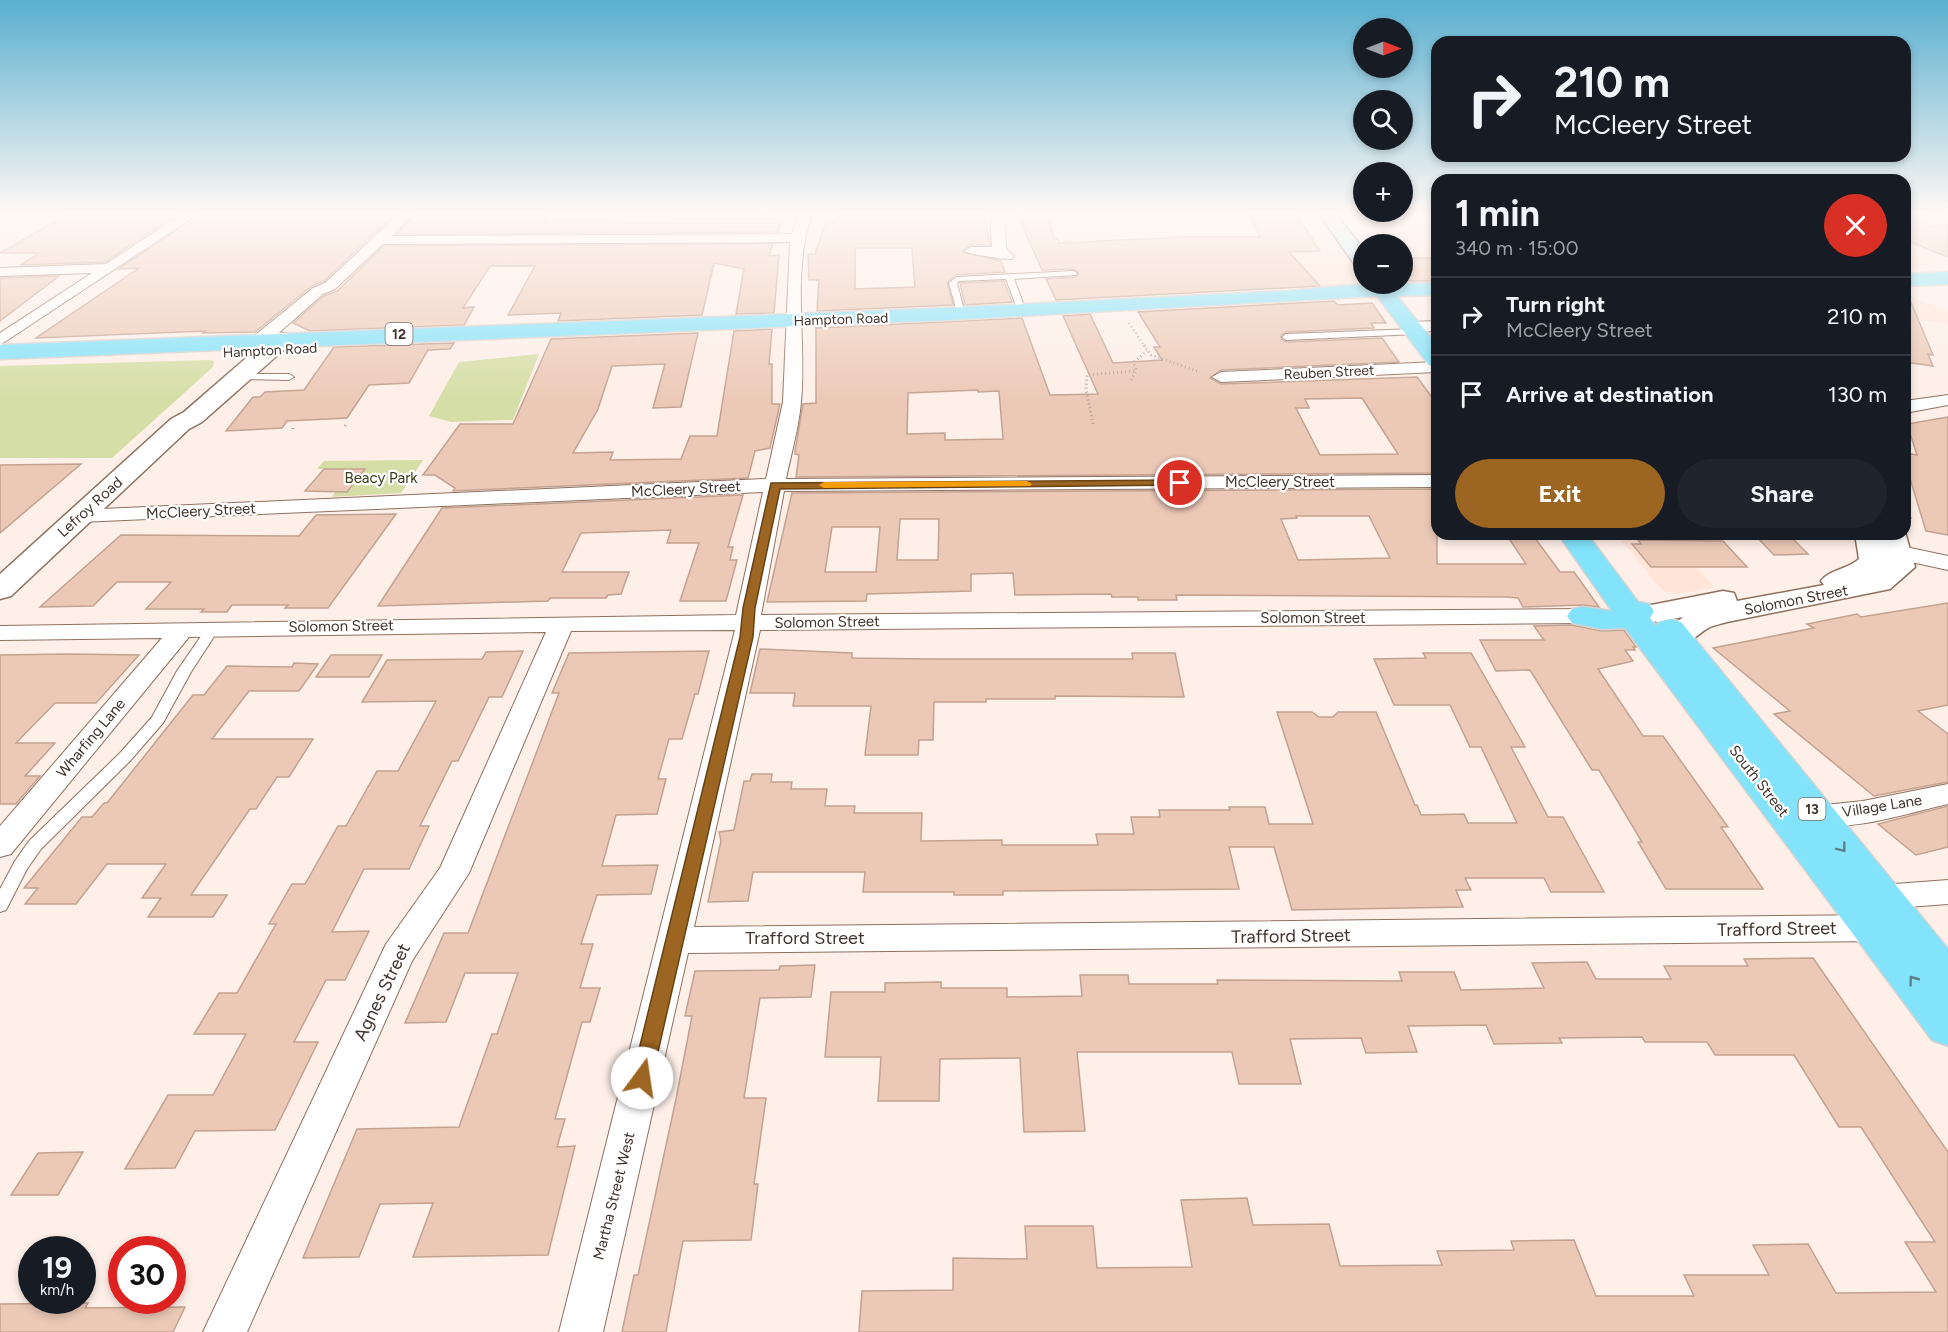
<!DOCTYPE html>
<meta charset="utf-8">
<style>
:root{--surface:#171b24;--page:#20242c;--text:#f1f3f6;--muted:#9ea1a6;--line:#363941;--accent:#9d6522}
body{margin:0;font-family:Figtree,sans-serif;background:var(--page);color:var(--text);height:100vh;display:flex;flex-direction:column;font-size:22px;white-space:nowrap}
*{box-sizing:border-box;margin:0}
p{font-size:20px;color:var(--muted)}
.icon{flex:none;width:33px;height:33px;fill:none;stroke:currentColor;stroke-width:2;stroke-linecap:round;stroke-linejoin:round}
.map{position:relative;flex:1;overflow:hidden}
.side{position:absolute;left:1431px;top:174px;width:480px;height:366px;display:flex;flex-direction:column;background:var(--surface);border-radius:18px;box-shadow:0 3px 9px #0003}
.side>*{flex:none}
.guide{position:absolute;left:1431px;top:36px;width:480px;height:126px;border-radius:18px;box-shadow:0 3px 9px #0003;background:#171b24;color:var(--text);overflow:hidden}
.needle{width:39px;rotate:90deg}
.buttons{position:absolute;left:1353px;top:18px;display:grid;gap:12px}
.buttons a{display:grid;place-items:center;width:60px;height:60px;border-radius:50%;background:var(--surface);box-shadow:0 3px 9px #0003;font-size:30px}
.speed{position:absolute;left:18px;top:1236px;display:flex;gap:12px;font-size:30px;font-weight:700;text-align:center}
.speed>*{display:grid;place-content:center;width:78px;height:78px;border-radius:50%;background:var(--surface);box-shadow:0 3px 9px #0003;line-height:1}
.speed small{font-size:15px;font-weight:400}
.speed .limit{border:9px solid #d22;background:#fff;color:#111}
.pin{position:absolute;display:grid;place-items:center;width:51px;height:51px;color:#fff;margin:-26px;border:3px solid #fff;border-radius:50%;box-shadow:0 2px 6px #0007}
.me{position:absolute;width:66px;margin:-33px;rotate:14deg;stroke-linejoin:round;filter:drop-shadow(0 0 4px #0008)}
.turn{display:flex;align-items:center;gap:21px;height:126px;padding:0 24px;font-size:27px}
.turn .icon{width:78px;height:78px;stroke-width:2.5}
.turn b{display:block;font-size:42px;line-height:51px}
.round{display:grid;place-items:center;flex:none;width:63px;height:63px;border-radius:32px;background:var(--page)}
.summary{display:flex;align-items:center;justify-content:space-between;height:102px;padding:0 24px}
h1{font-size:36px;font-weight:700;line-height:45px}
.action{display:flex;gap:12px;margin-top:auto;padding:12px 24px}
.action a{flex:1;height:69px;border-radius:36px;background:var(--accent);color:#fff;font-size:24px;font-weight:700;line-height:69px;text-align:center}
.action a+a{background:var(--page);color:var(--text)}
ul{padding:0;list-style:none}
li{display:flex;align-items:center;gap:18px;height:78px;padding:0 24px;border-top:2px solid var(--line)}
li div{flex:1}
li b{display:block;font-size:22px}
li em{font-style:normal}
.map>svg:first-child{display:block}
.built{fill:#ffe5d8}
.green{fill:#d5dea6}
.building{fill:#ecc9b7;stroke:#c3a290;stroke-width:1.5;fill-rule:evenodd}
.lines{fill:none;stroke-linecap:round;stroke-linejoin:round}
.service-casing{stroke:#8f705f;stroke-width:2}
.minor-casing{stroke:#8f705f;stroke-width:2}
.tertiary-casing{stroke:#8f705f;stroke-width:3}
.secondary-casing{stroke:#8f705f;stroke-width:3}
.primary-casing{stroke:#d5d2d1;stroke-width:3}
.path-far2{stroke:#b1a39c;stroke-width:2;stroke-dasharray:1 3;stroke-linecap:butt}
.path-far1{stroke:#b1a39c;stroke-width:3;stroke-dasharray:1 3;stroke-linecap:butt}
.path{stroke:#b1a39c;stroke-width:4;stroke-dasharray:1.5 4.5;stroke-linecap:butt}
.service{fill:#fff;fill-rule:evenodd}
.minor{fill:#fff;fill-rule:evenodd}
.tertiary{fill:#fff;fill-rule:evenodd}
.secondary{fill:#c1f1fc;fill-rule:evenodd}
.primary{fill:#82e3fa;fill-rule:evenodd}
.oneway{stroke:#5e8289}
.route{fill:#9d6522;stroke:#664216;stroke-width:1.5}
.slow{fill:#f59e0b}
.labels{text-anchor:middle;stroke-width:4.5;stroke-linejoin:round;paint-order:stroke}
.far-street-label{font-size:14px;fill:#41332c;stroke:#fff}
.shield{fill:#fff;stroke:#7a706b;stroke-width:1.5}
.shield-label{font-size:14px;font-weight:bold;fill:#41332c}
.park-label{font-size:15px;fill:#383d1a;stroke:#fff}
.street-label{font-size:15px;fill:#41332c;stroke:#fff}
.near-street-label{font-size:18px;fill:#41332c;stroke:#fff}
</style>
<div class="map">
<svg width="1948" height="1332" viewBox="0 0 1948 1332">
<rect width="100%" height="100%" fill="#feefe8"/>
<g class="built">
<polygon points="1353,214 1404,214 1437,249 1437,284 1403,275 1402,244 1378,244"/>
<polygon points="1905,215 1927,243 1937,267 1905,270"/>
<polygon points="1340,251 1361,281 1347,285 1269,289 1242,255"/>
<polygon points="1905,294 1948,312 1948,324 1905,318"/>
<polygon points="1616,534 1668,534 1714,587 1676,594 1662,590"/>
</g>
<g class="green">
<polygon points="539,354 513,420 451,422 429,416 459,362"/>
<polygon points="209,360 214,361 213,367 112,458 0,458 0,366"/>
<polygon points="423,460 401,493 332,497 337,489 350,489 365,469 317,469 324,461"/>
</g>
<g class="building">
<polygon points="68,214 177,214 105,262 21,265 39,253 0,253"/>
<polygon points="200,214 395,214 324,281 312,286 255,332 203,333 205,331 36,338 139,268 119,269"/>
<polygon points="415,214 535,214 547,216 544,220 607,220 620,223 669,223 673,218 783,218 778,232 397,234"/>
<path d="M839,214L984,215L990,245H970L962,252L1001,261L1005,272L956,275L947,282L953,305L817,311L819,280H809L808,254H815L826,222H836ZM855,248H912L915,287L855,289Z"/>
<polygon points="1248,214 1296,214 1320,251 1289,252 1320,286 1056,300 1046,279 1076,277 1079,272 1073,269 1042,270 1020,221 1050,221 1054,238 1058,238 1059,243 1184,237 1260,237"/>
<polygon points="1905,214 1924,214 1930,226 1948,224 1948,257 1905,240"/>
<polygon points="773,244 769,256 779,255 774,313 736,314 744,269 714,263 702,315 558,321 561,313 508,315 535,266 490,266 463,308 474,307 464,325 310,331 293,323 324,296 337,291 384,246"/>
<polygon points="1402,258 1437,258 1437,281 1410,281 1402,273"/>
<polygon points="59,276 0,321 0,278"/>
<polygon points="1004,281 1012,302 965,305 960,283"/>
<polygon points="1905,288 1933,355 1928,354 1933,366 1905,362"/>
<path d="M1334,301L1338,305L1372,303L1386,323H1371L1374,328L1286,332L1281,335V339L1286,342L1382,338L1399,362L1221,370L1210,378L1221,384L1417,377L1437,404V473L796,477L799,455L795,454V451L803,404L816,403V328L1022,318L1050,395L1098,394L1063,316L1090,314L1113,363L1162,360L1154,347H1160L1138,312ZM978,390V392L999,391L1003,439L945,440V433L907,434L908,393ZM1362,398L1398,454L1320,455L1296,408H1309L1305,399Z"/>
<polygon points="772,329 769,364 772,364 772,404 780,404 770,448 755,451 748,478 453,491 455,488 435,475 423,475 460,424 513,424 551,339 698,333 681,407 653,408 665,364 612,366 598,409 573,453 613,452 610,460 681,459 690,436 717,436 734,331"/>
<polygon points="454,343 450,349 428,350 409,383 369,385 347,418 287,421 282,428 226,431 253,397 260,397 265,392 304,390 334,347"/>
<polygon points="1948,417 1948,535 1926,531 1905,462 1905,453 1917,455 1907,424"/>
<polygon points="81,464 0,533 0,465"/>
<polygon points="324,469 365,469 347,492 305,491"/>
<path d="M1437,489V564H1526L1506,534H1532L1560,572H1574L1599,607L1583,605L1523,607L1518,598L1507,597L1176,595L1177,600H1138V597H1112L1111,594L1015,595L1013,573L971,574V591L867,594L866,601L767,602L792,493ZM1296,516H1369L1390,558L1298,560L1281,519L1297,518ZM900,519H939L938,560H897ZM832,527H880L876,572H825Z"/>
<polygon points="743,495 728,547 733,547 730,560 737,560 726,601 680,601 699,543 667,543 671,530 581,533 562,572 629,572 621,594 608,595 606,598 550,598 548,601 378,606 442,508"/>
<polygon points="396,514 328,608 285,608 288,605 232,605 227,612 201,612 204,609 146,609 171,582 117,582 93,606 40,607 121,535 299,536 316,515"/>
<polygon points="1754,534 1788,534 1808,554 1774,555"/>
<polygon points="1638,540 1723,541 1747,567 1651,567 1632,544 1641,544"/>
<polygon points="1948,603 1948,705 1918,711 1948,734 1948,782 1874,796 1774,714 1790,711 1713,648 1814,628 1807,624 1857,614 1861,617"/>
<polygon points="1572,625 1602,631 1624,630 1636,647 1633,647 1635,650 1625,650 1633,661 1598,669 1643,736 1663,736 1728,827 1721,827 1763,889 1666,889 1638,842 1642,842 1599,770 1592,770 1530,670 1496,671 1480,640 1544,640 1534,626"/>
<polygon points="760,649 852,653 852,658 930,659 1133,659 1132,653 1175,653 1184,697 1055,696 1055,699 986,699 986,702 934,702 933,740 919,740 918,755 865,755 871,706 793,706 795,693 750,693"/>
<polygon points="523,651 502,697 489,697 458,761 452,761 420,826 429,826 409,869 364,869 332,932 369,931 345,980 326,980 294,1042 318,1042 275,1130 195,1131 175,1168 125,1169 168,1095 213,1095 246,1034 194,1034 219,993 237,993 276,924 269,924 292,884 305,884 338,826 346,826 377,771 398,771 436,701 362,702 387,660 482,659 486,652"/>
<polygon points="709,651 698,694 695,694 682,739 669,739 658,779 666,779 657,814 616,815 602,866 658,865 651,894 597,895 581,944 593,944 580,988 600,988 590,1022 582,1022 555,1119 565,1119 557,1147 575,1146 548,1255 413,1257 433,1203 380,1204 359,1257 303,1258 357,1129 459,1127 492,1034 497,1034 518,973 465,973 446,1022 405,1023 444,933 468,933 559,693 552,693 569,653"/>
<polygon points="1423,653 1471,653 1525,747 1511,747 1548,817 1563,817 1604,892 1551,892 1544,878 1465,878 1471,890 1456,890 1463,907 1292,910 1274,847 1229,847 1239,889 1003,891 1003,895 954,895 954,892 863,892 865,872 753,872 748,901 708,902 721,841 719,832 734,830 744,781 750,781 752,774 772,774 771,782 792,782 791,789 827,789 825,806 855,806 854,813 922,813 921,841 1002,840 1002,845 1098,845 1096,834 1134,834 1131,817 1160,817 1159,810 1230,810 1229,807 1265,807 1269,824 1313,824 1277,712 1312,712 1319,717 1333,717 1338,712 1376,712 1415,805 1417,805 1421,815 1464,814 1468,823 1517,823 1481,747 1470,747 1450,705 1394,705 1374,659 1426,658"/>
<polygon points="69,654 139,655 96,703 55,703 16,743 55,743 25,776 40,776 16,804 0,804 0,655"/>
<polygon points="331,655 382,655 369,677 316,677"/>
<polygon points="294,663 318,664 299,691 249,691 212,739 313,739 289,777 277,777 256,809 250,809 191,895 227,895 213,917 148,917 161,898 142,898 166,864 107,864 76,904 25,904 38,888 24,888 82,817 92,817 104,803 107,803 193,695 204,695 227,666 292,667"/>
<polygon points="1948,806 1948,847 1916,855 1878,824"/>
<polygon points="1813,958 1948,1152 1948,1332 859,1332 862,1291 953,1290 953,1258 1027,1259 1025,1226 1093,1226 1097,1268 1192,1267 1181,1200 1247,1198 1253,1225 1329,1224 1340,1266 1442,1265 1437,1251 1514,1250 1511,1241 1574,1240 1596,1296 1694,1296 1684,1275 1769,1275 1753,1245 1808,1244 1836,1293 1936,1292 1905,1242 1935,1242 1861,1127 1839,1127 1794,1055 1715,1055 1707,1042 1645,1042 1642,1037 1559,1038 1562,1043 1494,1044 1486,1025 1408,1026 1417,1052 1366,1053 1361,1038 1290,1039 1301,1084 1239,1084 1232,1052 1077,1052 1085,1131 1024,1132 1020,1058 940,1059 939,1101 878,1101 881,1057 825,1057 831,992 885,992 885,983 941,982 941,988 1007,988 1007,997 1082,996 1080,975 1128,975 1129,984 1218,984 1217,980 1402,981 1399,972 1454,972 1461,990 1544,988 1532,963 1587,962 1596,979 1671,979 1664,966 1748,966 1744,959"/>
<polygon points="815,965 811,997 760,998 744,1098 766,1098 754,1184 758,1184 751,1240 683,1241 666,1332 622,1332 634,1275 638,1275 676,1099 692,1016 685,1016 695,971 779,970 780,966"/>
<polygon points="83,1152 58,1195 11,1195 38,1153"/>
<polygon points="88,1303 85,1308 185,1307 173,1332 0,1332 0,1304"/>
</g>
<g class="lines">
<g class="service-casing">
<g id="service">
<polygon points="1073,271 1077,273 1076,275 1014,279 1026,311 1022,314 1018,311 1006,279 959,281 957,283 965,314 958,316 949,283 957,277"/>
<polygon points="1414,329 1418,332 1417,334 1286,340 1282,337 1286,334"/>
<polygon points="237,374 289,374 294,377 289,380 240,379 237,378"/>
<polygon points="213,625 219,629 191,672 163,723 130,761 41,849 27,869 6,910 0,912 0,889 15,861 29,841 120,753 152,717 177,671 208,626"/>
</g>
</g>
<g class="minor-casing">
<g id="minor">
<polygon points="182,214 198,214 0,345 0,333 92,273 0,276 0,268 106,264"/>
<path d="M399,214H413L392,236L792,234L799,214H812C791,274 807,340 801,402C799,427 791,454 786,479L1437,475V487L784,491L761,615L1583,609L1592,611L1595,616L1592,621L1583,623L760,630L694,927L1882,915L1894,919L1898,928L1894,937L1882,941L688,953L603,1332H559L735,630L571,631L469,873L412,961L247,1332H203L386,944L440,868L546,632L189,637L11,854L0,857V826L162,638L0,640V626L736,615L763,492L80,522L72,521L69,516L72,511L80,510L766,479L783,402L790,242L383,244L335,289L323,294L266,344H254L252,340L254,336L313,288L325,283Z"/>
<path d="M990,214H1004L1006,249L1014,256L1012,259C1008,260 967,254 964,251L971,247H992Z"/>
<polygon points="1437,321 1437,331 1410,332 1402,327 1410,322"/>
<polygon points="1437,362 1437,372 1221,382 1212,377 1221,372"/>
<polygon points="1948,395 1948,405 1905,413 1905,401"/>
<polygon points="1878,541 1948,556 1948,570 1870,553 1867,548 1870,543"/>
<path d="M1948,784V804C1908,813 1845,834 1806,823L1801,815L1806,807L1863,801Z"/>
<polygon points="1948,880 1948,904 1881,909 1870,906 1865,897 1870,888 1881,885"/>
</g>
</g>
<g class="tertiary-casing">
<g id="tertiary">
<polygon points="282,333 290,334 293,339 290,344 202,422 189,429 11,596 0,599 0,574 171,419 184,412 274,334"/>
<path d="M1905,532L1915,567L1890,589L1727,622C1721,624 1714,625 1708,628C1692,638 1687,649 1666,644L1661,637L1683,617L1657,622L1646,620L1641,613L1646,606L1723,591L1734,593L1737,601L1824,585L1821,581C1829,570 1848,569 1859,559L1855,534Z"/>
</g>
</g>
<g class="secondary-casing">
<polygon id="secondary" points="1319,214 1336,214 1364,250 1364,270 1357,268"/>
</g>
<g class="primary-casing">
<g id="primary">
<polygon points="1948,272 1948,284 1905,286 1905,274"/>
<polygon points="1437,283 1437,295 1397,296 1437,345 1437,367 1429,365 1377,296 947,320 0,359 0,345 947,308 1287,291 1351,285"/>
<polygon points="1558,534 1587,534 1638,602 1649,604 1654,611 1650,618 1656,626 1659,622 1670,619 1681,622 1948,949 1948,1046 1932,1040 1625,628 1602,629 1572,623 1567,616 1572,609 1583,607 1612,611"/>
</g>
</g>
<polyline class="path-far2" points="1129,323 1145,347"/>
<g class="path-far1">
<polyline points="1144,345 1151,355 1200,372"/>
<polyline points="1131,380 1136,371 1134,362 1147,351"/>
<polyline points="1093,424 1086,389 1087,375 1136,371"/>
<polyline points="345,426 347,423"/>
<polyline points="293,429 294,425"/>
<polyline points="1905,501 1908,514"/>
</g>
<polyline class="path" points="1908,512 1910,520"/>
<use href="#service" class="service"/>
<use href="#minor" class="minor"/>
<use href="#tertiary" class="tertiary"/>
<use href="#secondary" class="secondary"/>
<use href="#primary" class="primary"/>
</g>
<defs><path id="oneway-chevron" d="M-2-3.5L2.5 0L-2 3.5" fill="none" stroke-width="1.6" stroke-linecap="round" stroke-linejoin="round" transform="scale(1.5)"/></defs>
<g class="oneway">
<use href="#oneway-chevron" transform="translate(1842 848) rotate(52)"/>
<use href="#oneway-chevron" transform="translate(1913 980) rotate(-127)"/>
</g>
<linearGradient id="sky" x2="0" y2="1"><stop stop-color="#59afcf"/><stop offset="0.53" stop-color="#fff8f5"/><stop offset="1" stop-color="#fff8f5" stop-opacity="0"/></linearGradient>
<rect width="1948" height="401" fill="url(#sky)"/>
<polygon class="route" points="1180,480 1185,483 1183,485 780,489 755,608 753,637 652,1078 649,1084 642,1087 635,1084 632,1078 740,637 743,608 771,483"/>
<polygon class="slow" points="1027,481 1032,484 1030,486 824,488 819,485 824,482"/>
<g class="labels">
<g class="far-street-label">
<text transform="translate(841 319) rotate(-2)" y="5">Hampton Road</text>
<text transform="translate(270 350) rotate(-3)" y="5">Hampton Road</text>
<text transform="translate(1329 372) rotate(-3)" y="5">Reuben Street</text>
</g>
<g class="shield">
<rect x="385.5" y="323" width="27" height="22" rx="4.5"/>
<rect x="1798.5" y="798" width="27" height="22" rx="4.5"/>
</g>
<g class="shield-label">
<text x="399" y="339">12</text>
<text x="1812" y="814">13</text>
</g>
<g class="park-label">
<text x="381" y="483">Beacy Park</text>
</g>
<g class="street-label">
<text x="1280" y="487">McCleery Street</text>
<text transform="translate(686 489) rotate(-3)" y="5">McCleery Street</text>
<text transform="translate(90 507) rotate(-42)" y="5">Lefroy Road</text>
<text transform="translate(201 511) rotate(-3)" y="5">McCleery Street</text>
<text transform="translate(1796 600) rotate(-11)" y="5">Solomon Street</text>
<text x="1313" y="623">Solomon Street</text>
<text transform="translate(827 622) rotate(-1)" y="5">Solomon Street</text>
<text transform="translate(341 626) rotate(-1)" y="5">Solomon Street</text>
<text transform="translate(91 738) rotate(-50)" y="5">Wharfing Lane</text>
<text transform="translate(1759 781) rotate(52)" y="5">South Street</text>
<text transform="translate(1882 806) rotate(-9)" y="5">Village Lane</text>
<text transform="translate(614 1196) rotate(-76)" y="5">Martha Street West</text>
</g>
<g class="near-street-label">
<text transform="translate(1777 929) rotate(-1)" y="6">Trafford Street</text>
<text transform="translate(1291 936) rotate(-1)" y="6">Trafford Street</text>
<text x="805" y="944">Trafford Street</text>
<text transform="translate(382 992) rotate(-64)" y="6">Agnes Street</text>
</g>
</g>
</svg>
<div class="buttons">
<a><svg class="needle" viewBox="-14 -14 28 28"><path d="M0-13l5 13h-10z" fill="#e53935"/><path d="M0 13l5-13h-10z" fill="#9ea1a6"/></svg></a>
<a><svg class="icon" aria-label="search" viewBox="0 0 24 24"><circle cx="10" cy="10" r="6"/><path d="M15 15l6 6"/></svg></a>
<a>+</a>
<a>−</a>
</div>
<div class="speed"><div>19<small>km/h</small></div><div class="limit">30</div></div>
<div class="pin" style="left:1180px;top:483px;background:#d93025"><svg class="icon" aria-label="arrive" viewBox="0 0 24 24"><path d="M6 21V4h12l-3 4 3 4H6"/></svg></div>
<svg class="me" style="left:642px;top:1078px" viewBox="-20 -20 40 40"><circle r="19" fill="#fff"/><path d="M0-13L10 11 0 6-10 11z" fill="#9d6522"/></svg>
<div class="guide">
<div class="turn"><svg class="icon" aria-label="right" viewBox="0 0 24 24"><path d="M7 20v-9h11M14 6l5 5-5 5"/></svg><div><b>210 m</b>McCleery Street</div></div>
</div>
<section class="side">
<div class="summary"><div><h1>1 min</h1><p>340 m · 15:00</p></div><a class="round" style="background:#d93025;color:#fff"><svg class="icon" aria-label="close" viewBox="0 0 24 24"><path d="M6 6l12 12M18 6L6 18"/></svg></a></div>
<ul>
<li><svg class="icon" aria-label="right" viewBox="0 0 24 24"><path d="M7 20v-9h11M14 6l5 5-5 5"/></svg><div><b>Turn right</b><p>McCleery Street</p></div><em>210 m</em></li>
<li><svg class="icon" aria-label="arrive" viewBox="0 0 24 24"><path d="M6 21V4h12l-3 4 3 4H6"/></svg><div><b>Arrive at destination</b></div><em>130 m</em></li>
</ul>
<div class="action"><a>Exit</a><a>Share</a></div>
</section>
</div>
